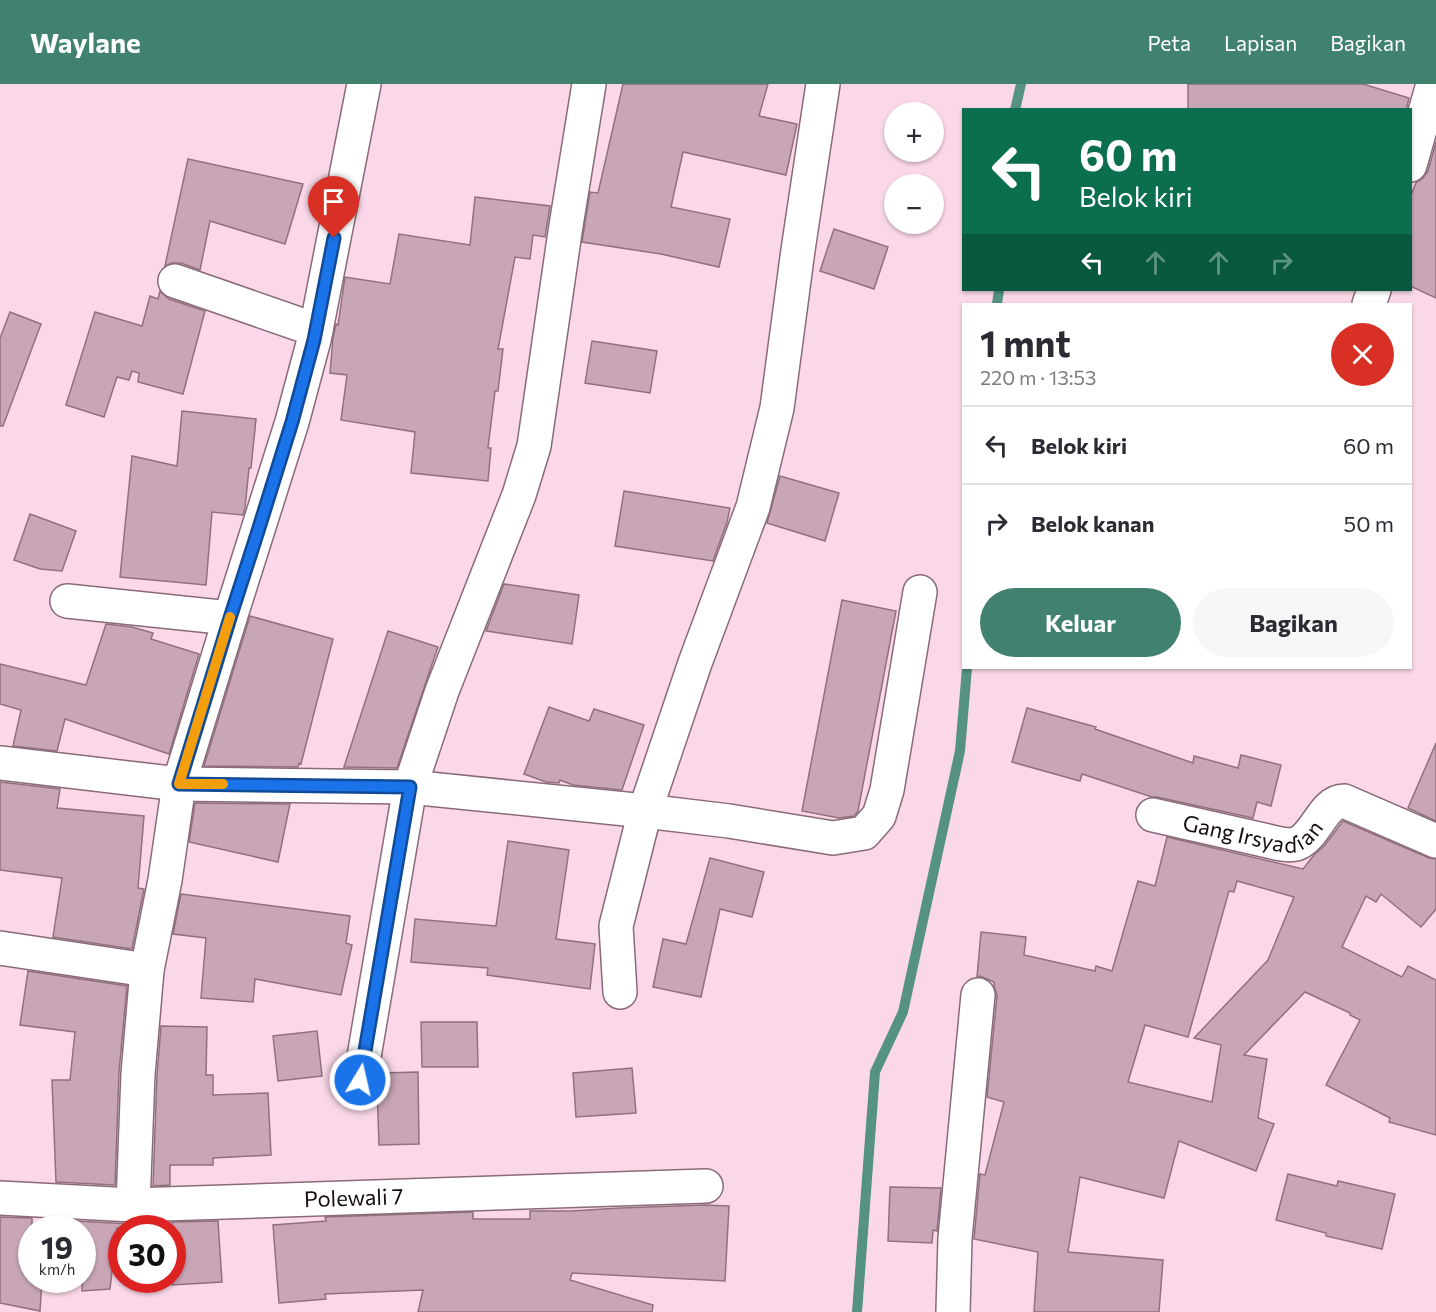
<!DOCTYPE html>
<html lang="id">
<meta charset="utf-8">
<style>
:root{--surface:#fff;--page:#f7f7f7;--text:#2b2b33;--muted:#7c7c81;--line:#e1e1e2;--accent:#418170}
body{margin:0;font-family:Commissioner,sans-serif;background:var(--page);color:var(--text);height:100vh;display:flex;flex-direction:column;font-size:22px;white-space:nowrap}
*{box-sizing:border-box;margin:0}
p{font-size:20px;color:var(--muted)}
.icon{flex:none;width:33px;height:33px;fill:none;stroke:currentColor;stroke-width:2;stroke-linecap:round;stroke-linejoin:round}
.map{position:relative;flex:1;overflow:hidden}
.panel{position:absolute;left:962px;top:219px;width:450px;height:366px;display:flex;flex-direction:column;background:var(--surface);border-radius:0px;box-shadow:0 2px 4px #0004}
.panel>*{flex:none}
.hud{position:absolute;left:962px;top:24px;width:450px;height:183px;border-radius:0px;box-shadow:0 2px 4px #0004;background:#0b6e4f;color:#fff;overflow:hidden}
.controls{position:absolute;left:884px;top:18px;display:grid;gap:12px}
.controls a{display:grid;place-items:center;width:60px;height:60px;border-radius:50%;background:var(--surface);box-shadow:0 2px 4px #0004;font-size:30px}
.speed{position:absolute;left:18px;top:1131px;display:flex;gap:12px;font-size:30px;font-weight:700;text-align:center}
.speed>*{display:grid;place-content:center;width:78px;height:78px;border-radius:50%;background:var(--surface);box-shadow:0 2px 4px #0004;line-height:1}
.speed small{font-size:15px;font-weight:400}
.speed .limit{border:9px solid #d22;background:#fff;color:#111}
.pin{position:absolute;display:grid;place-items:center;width:51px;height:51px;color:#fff;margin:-62px -26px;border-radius:50% 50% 50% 0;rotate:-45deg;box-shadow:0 0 6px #0007}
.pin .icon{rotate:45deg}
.me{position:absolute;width:66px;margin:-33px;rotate:9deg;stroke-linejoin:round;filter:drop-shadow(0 0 4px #0008)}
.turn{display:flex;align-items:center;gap:21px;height:126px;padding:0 18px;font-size:27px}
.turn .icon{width:78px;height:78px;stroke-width:2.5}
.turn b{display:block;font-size:42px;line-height:51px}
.lanes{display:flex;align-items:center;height:57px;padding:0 18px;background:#0003;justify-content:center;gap:30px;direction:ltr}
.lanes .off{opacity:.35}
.round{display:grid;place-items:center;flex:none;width:63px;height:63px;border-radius:32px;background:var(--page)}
.head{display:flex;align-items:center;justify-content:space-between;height:102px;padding:0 18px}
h1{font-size:36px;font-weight:700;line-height:45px}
.primary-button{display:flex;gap:12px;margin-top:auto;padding:12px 18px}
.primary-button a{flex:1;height:69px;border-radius:36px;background:var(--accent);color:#fff;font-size:24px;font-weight:700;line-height:69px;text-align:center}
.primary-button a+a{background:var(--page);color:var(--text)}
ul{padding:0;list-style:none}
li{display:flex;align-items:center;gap:18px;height:78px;padding:0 18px;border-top:2px solid var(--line)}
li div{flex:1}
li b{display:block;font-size:22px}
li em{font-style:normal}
header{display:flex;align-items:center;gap:36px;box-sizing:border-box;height:84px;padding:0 30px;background:var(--accent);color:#fff}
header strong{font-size:28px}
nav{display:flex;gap:33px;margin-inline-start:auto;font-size:21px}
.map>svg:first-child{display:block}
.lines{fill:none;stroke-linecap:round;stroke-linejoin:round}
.stream{stroke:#559283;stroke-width:10}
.building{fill:#c8a6b7;stroke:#907180;stroke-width:1.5;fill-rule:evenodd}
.minor-casing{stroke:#896a79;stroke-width:36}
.minor{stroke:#fff;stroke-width:33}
.route-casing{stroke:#114b97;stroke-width:15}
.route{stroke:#1a73e8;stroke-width:10}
.slow{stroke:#f59e0b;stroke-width:10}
.labels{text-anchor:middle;stroke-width:4.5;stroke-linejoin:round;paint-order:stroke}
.street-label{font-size:22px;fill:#170c12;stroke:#fff}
</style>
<header>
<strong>Waylane</strong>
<nav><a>Peta</a><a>Lapisan</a><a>Bagikan</a></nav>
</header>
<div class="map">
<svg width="1436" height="1228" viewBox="0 0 1436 1228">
<rect width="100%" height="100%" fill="#fbd8e9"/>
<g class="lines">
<g class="stream">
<polyline points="1015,26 1021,0"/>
<polyline points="997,220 999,206"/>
<polyline points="857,1228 875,988 903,928 960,667 967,584"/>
</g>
</g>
<g class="building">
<polygon points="623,0 768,0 759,32 797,40 786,91 683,68 671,123 730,135 719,183 661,170 582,158 590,108 598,109"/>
<polygon points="1188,0 1363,0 1409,14 1406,26 1188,26"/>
<polygon points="1436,58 1436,214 1410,202 1410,114 1416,99 1423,94 1428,87"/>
<polygon points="188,75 303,100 285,160 210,137 200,186 181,179 172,179 165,182"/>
<polygon points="475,113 550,122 545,153 533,151 530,175 515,173 498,265 503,265 498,307 495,307 488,364 491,364 488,397 411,389 415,348 341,336 347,291 330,289 333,254 336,240 338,241 345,193 390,200 399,150 470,161"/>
<polygon points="834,145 888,163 874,205 820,187"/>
<polygon points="160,207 169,215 205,227 183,310 138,298 139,289 132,287 129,296 117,293 104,333 66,321 95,228 142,242 150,212 158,215"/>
<polygon points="10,228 41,240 3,342 0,342 0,254"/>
<polygon points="592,257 657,267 650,309 585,299"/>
<polygon points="182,327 256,335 251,384 249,384 245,424 243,431 212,428 206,501 120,493 132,372 177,382"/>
<polygon points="780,392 839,409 825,457 767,439"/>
<polygon points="624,407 730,424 727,438 713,477 615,462"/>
<polygon points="30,430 76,447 62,487 40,485 14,476"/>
<polygon points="504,500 579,511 572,560 486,547"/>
<polygon points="842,516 896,527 858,727 854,732 839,734 802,727"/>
<polygon points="250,532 333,555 301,680 299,679 298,683 204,682"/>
<polygon points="106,540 132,543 153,549 151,555 199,570 169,670 65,635 57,667 13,662 21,626 0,620 0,580 86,601"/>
<polygon points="388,547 438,563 431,583 397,684 344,683"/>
<polygon points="549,623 589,637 594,625 644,641 622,706 573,701 560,696 559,699 546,698 524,690"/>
<polygon points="1027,624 1096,643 1095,645 1193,679 1194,672 1238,684 1241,671 1281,681 1271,722 1257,718 1253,734 1157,713 1152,713 1082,690 1080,697 1012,678"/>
<polygon points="1436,659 1436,737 1408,724"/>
<polygon points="0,698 60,705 57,724 144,732 138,804 144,805 132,865 53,853 62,794 0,786"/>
<polygon points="195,719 290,720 278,778 189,758"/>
<path d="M1343,737L1429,774L1436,775V825L1421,843L1381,810L1376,818L1366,812L1342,863L1402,893L1408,882L1436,896V1051L1389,1038L1390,1034L1326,1001L1360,936L1350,931V929L1305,908L1244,971L1267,975L1258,1034L1274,1040L1256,1087L1179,1057L1164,1114L1080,1093L1068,1168L1163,1176L1159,1228H1034L1038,1168L974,1155L980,1090L985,1091L1004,1018L987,1013L997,912L994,901V898L980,892L977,893L981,848L1026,853L1024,871L1095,887L1096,882L1112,887L1138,797L1155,802L1167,753L1303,785L1314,771L1324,762ZM1237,797L1294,813L1268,876L1194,954L1221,961L1212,1018L1128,998L1145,941L1188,953L1229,807L1234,808Z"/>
<polygon points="508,757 569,766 556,855 595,860 590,905 487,891 488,884 411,878 415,835 496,842"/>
<polygon points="710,774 764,788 752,833 720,825 701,913 653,903 663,855 686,860"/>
<polygon points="181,810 350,832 346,859 352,861 341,911 255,895 253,918 201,914 206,854 173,850"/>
<polygon points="28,887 127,902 119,988 115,1101 56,1098 52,996 70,996 75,948 20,941"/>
<polygon points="421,938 477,938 478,983 422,983"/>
<polygon points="161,942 207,943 206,991 213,991 213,1011 268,1009 271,1071 213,1074 213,1081 170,1081 170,1101 153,1102 157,991"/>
<polygon points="317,947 322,992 278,997 273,952"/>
<polygon points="632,984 636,1029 576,1033 573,989"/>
<polygon points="418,988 419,1060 379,1061 377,1003 380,989"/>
<polygon points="1288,1090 1337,1102 1338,1097 1395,1110 1382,1165 1326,1152 1326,1149 1276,1136"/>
<polygon points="890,1103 941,1104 937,1147 933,1146 932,1159 888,1157"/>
<polygon points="704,1121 729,1122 725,1197 572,1189 570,1196 653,1221 652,1228 418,1228 423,1206 325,1210 326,1215 279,1219 273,1141 326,1137 325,1133 473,1128 473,1135 530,1135 530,1127 572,1127 620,1124"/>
<polygon points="0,1133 32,1134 32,1196 42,1196 40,1227 0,1219"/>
<polygon points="57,1136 132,1140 170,1139 170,1144 117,1144 110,1205 82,1207 82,1144 58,1144"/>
<polygon points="218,1137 222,1198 172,1201 172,1138"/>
</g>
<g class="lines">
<g class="minor-casing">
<g id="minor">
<polyline points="1410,81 1433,0"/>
<polyline points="175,197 316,246"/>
<polyline points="1369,220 1374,206"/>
<polyline points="67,517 230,534"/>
<polyline points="0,679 179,700 410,703 645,727 729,737 833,754 864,749 879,732 887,706 920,508"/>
<path id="s1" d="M1153,731L1272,758C1280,760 1289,762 1296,760C1316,753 1323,717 1344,717L1436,757"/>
<polyline points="0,864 147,886"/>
<polyline points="620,908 616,842 645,727 695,579 753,423 777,324 798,166 823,0"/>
<polyline points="360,996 410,703 442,607 519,411 534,362 565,148 589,0"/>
<path id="s2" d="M0,1114L133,1121L706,1102"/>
<polyline points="133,1121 138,990 147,886 165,796 179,700 230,534 292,338 314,256 364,0"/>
<polyline points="953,1228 955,1154 978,911"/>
</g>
</g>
<use href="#minor" class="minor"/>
</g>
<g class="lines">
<g class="route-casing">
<polyline id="route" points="334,154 314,256 292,338 258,447 230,534 179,700 410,703 360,996"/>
</g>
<use href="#route" class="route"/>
<polyline class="slow" points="223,700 179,700 230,533"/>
</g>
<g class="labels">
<g class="street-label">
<text dy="8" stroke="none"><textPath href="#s1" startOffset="104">Gang Irsyadian</textPath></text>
<text dy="8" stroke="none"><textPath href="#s2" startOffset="354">Polewali 7</textPath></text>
</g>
</g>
</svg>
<div class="controls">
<a>+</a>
<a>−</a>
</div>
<div class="speed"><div>19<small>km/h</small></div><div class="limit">30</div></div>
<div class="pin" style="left:334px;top:154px;background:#d93025"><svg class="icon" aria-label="arrive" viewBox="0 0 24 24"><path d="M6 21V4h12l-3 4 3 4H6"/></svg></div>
<svg class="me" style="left:360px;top:996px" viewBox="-20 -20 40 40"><circle r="17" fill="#1a73e8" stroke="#fff" stroke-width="3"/><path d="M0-11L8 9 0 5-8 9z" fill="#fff"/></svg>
<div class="hud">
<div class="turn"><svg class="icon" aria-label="left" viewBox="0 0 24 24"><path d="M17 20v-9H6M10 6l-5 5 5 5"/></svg><div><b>60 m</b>Belok kiri</div></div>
<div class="lanes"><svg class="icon" aria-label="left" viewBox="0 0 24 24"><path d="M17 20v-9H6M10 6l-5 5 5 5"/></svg><svg class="icon off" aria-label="ahead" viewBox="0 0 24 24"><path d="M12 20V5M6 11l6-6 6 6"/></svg><svg class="icon off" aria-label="ahead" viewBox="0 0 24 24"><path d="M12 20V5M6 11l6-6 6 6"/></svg><svg class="icon off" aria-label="right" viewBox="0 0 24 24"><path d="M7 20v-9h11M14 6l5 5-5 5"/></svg></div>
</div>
<section class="panel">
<div class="head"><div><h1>1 mnt</h1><p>220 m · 13:53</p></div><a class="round" style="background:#d93025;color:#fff"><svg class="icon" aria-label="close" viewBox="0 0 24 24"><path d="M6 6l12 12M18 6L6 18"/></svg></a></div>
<ul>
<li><svg class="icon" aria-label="left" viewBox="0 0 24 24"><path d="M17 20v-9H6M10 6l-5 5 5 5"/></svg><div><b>Belok kiri</b></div><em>60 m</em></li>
<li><svg class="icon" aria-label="right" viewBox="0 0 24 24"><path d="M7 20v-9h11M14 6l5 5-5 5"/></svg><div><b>Belok kanan</b></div><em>50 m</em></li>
</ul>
<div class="primary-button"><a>Keluar</a><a>Bagikan</a></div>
</section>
</div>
